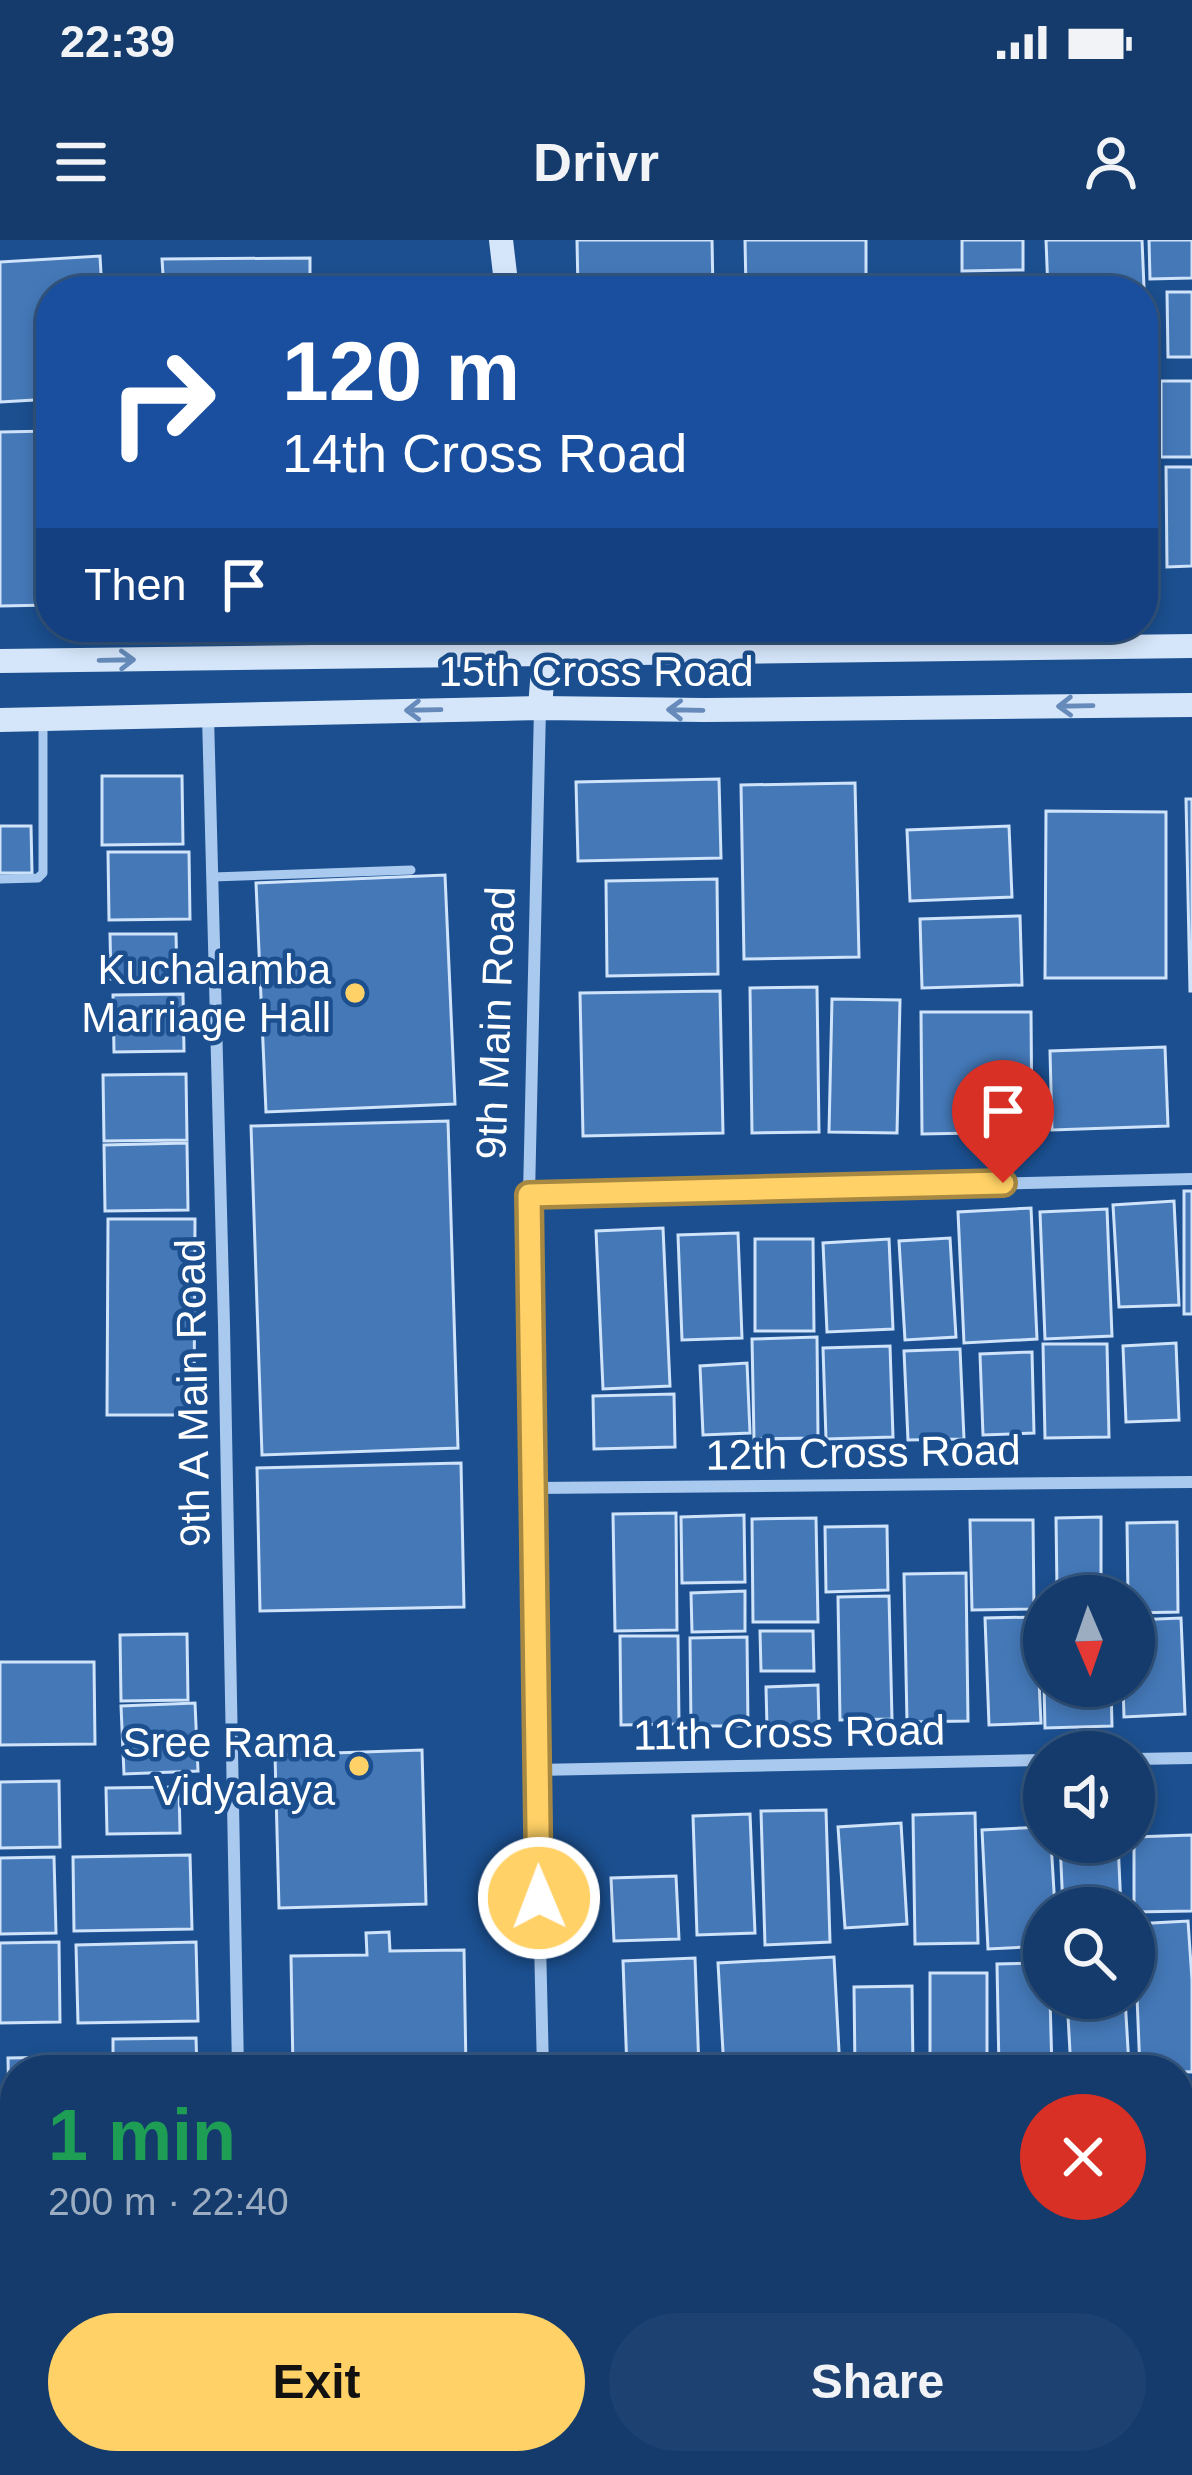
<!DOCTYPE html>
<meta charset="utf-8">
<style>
:root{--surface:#143b6b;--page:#1d4271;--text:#f1f3f6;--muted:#9dadc1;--line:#33557e;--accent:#ffd166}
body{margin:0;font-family:Helvetica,sans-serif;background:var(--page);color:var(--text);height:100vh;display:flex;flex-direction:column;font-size:45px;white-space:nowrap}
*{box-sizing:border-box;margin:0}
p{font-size:39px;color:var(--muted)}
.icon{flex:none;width:66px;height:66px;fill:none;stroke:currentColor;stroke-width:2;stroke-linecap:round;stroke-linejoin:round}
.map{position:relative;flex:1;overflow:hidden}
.drawer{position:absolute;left:0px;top:1815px;width:1194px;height:420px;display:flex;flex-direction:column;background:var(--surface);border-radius:48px 48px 0 0;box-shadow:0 6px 18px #0003,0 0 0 3px var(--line)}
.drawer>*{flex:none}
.guide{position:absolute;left:36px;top:36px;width:1122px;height:366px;border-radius:48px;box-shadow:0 6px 18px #0003,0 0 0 3px var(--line);background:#1a4fa0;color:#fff;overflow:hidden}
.needle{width:78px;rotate:178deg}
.buttons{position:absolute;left:1023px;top:1335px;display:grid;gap:24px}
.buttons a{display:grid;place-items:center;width:132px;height:132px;border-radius:50%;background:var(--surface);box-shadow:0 6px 18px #0003,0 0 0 3px var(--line);font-size:60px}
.pin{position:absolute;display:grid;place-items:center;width:102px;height:102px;color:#fff;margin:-123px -51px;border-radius:50% 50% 50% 0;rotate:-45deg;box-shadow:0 0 12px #0007}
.pin .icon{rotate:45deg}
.me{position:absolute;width:132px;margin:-66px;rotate:359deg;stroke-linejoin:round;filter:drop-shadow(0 0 9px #0008)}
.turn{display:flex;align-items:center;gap:42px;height:252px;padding:0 48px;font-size:54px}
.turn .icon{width:156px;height:156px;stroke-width:2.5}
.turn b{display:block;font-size:84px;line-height:102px}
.then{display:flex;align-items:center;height:114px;padding:0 48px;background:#0003;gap:24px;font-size:45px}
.round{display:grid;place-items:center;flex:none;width:126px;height:126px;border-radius:63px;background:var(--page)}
.headline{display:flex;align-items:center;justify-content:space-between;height:204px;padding:0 48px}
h1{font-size:72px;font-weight:600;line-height:90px;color:#1e9e55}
.cta{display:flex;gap:24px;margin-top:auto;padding:24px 48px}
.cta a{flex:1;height:138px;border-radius:72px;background:var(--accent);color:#111;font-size:48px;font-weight:600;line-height:138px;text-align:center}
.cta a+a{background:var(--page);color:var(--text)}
.status{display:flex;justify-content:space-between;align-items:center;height:84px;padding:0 60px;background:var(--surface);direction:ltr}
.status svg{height:33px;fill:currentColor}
header{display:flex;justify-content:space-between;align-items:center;height:156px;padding:0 48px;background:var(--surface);font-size:54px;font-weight:600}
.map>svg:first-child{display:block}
.building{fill:#4478b7;stroke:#cfe3fa;stroke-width:3}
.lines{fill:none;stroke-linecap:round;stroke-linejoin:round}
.service{stroke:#a9c9ee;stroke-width:9}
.minor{stroke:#a9c9ee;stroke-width:12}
.secondary{stroke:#d6e6fa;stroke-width:24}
.oneway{stroke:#668bba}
.route-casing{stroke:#a68842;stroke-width:30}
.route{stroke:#ffd166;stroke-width:21}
.poi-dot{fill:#ffd166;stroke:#1b4f8f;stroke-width:4.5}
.labels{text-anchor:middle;stroke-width:9;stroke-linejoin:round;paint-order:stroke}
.street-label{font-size:42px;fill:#fff;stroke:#1b4f8f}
.poi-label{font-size:42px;fill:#fff;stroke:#1b4f8f;text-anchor:end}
</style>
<div class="status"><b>22:39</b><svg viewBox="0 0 49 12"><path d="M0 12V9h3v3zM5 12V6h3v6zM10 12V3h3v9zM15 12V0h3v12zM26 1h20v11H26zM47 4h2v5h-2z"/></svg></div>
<header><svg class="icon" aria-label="menu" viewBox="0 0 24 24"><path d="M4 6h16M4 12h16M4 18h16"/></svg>Drivr<svg class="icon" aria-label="person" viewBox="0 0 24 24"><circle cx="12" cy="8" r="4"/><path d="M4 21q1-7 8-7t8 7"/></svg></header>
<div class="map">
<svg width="1192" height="2235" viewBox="0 0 1192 2235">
<rect width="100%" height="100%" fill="#1b4f8f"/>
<g class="building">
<polygon points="577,0 712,0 713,51 578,51"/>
<polygon points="745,0 866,0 866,51 746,51"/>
<polygon points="962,0 1023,0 1023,30 962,31"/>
<polygon points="1046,0 1142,0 1145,71 1143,71 1143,51 1048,51"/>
<polygon points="1149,0 1192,0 1192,38 1150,39"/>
<polygon points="100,16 102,51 51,51 51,159 0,162 0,22"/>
<polygon points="310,18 310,51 164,51 162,19"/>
<polygon points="1167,52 1192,52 1192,117 1168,117"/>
<rect x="1161" y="141" width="31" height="76"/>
<polygon points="1143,156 1156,156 1159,339 1143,339"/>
<polygon points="51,191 51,365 0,366 0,192"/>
<polygon points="1166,227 1192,227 1192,326 1167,327"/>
<polygon points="102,536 182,536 183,604 102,605"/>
<polygon points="719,539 721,618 578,621 576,542"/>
<polygon points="855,543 859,717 744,719 741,545"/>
<polygon points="1186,559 1192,559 1192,751 1190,751"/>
<polygon points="1046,571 1166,572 1166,738 1045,738"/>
<polygon points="0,586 31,586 32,633 0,633"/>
<polygon points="1009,586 1012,657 910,661 907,590"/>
<polygon points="108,612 189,612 190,679 109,680"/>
<polygon points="445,635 455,864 266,872 256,643"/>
<polygon points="717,639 718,734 607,736 606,641"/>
<polygon points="1020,676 1022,745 922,748 920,679"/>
<polygon points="110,694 176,694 177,739 111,739"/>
<polygon points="817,747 819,892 752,893 750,748"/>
<polygon points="720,751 723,893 583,896 580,753"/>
<polygon points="183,754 184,811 114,812 113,755"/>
<polygon points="832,759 900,760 897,893 829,892"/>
<polygon points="921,772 1031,772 1032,892 922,894"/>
<polygon points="1165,807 1168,886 1052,890 1050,811"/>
<polygon points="186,834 187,900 104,901 103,835"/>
<polygon points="448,881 458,1208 262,1215 251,886"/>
<polygon points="187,903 188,970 105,971 104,905"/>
<rect x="1184" y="951" width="8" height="123"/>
<polygon points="1174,961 1179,1065 1119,1067 1113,965"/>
<polygon points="1031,968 1037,1099 964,1103 958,972"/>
<polygon points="1107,969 1112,1096 1045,1099 1040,972"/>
<polygon points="108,979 195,979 194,1175 107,1175"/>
<polygon points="663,988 670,1146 603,1149 596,991"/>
<polygon points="738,993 742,1098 682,1100 678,995"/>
<polygon points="950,998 956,1097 905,1100 899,1001"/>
<polygon points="755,999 813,999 814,1091 755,1091"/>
<polygon points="889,999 893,1089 827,1092 823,1003"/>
<polygon points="817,1097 818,1198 754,1199 752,1099"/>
<polygon points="1176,1103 1179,1180 1126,1182 1123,1106"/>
<polygon points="1043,1104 1107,1104 1109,1197 1045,1198"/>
<polygon points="890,1106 893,1197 826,1199 823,1108"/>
<polygon points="960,1109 964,1199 908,1200 904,1111"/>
<polygon points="1032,1112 1034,1193 983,1195 980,1114"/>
<polygon points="747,1123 750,1193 703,1195 700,1126"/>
<polygon points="674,1154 675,1207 594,1209 593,1156"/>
<polygon points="461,1223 464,1367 260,1371 257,1228"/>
<polygon points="676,1273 677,1390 615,1391 613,1274"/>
<polygon points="744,1275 745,1342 682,1343 681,1277"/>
<polygon points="1101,1277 1101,1349 1057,1350 1056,1278"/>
<polygon points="816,1278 818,1382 753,1382 752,1279"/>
<polygon points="970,1280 1033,1280 1034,1369 972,1370"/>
<polygon points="1177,1282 1178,1372 1134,1373 1134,1356 1128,1356 1127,1283"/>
<polygon points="887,1286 888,1350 826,1352 825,1287"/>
<polygon points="966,1333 968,1481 907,1482 904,1334"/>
<polygon points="745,1351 745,1391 692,1392 691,1353"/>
<polygon points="889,1356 892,1479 840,1480 838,1357"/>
<polygon points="1036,1377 1041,1483 989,1485 985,1378"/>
<polygon points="1181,1378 1185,1474 1124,1477 1123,1446 1134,1446 1134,1380"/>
<polygon points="760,1391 813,1391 814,1431 761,1431"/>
<polygon points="187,1394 188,1460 121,1461 120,1395"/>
<polygon points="620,1396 678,1396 679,1484 621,1485"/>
<polygon points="747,1397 748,1486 691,1486 690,1398"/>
<polygon points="0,1422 94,1422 95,1504 0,1505"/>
<polygon points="818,1445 819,1486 767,1487 766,1447"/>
<polygon points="1044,1446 1111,1446 1112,1486 1045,1488"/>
<polygon points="195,1463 198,1531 124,1534 121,1466"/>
<polygon points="422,1510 426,1664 279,1668 275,1515"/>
<polygon points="59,1541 60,1607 0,1608 0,1542"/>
<polygon points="179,1547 180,1593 107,1594 106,1548"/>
<polygon points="826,1570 830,1702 765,1705 761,1571"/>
<polygon points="975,1573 978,1703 915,1704 913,1575"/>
<polygon points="750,1574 755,1693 697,1695 693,1576"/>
<polygon points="901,1583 907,1684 845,1688 838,1587"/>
<polygon points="1044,1587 1044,1602 1051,1602 1055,1668 1044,1668 1044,1706 988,1709 982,1590"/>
<polygon points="1192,1595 1192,1671 1134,1672 1134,1597"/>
<polygon points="1060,1602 1118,1602 1121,1668 1063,1668"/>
<polygon points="190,1615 192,1689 74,1691 73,1617"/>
<polygon points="54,1617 56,1693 0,1694 0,1618"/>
<polygon points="676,1636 679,1699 614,1701 611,1638"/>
<polygon points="1188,1681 1192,1740 1192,1832 1140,1830 1134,1684"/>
<polygon points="389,1692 390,1711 464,1710 466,1830 293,1830 291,1716 367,1715 366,1693"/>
<polygon points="59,1702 60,1782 0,1783 0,1703"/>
<polygon points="196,1702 198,1781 78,1783 76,1705"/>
<polygon points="834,1717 840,1830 724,1830 718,1723"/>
<polygon points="695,1718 699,1830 627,1830 623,1721"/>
<polygon points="1044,1723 1044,1758 1050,1758 1052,1830 999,1830 997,1724"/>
<rect x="930" y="1733" width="57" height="97"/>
<polygon points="912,1746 913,1830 855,1830 854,1747"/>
<polygon points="1067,1758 1125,1758 1129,1826 1071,1830"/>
<polygon points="196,1798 197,1830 113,1830 113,1799"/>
<polygon points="63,1817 63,1830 15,1830 15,1925 10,1925 8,1818"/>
<polygon points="106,1821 106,1830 68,1830 68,1822"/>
<polygon points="813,2220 1129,2220 1130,2235 813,2235"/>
</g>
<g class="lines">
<g class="service">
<polyline points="213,637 411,630"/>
<polyline points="0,639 38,638 43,633 43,479"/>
</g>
<g class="minor">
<polyline points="540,468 529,955 536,1530 543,1830"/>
<polyline points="208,476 224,1085 238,1830"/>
<polyline points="529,955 1192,939"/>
<polyline points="534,1248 1192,1242"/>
<polyline points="1134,1519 1192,1518"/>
<polyline points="536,1530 1044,1520"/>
<polyline points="1179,1882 1192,1881"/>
<polyline points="1179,2057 1182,2057 1187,2235"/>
<polyline points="0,2207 15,2207"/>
<polyline points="244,2220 245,2235"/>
<polyline points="546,2220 547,2235"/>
<polyline points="746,2220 746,2235"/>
</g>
<g class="secondary">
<polyline points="501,0 507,51"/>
<polyline points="540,387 544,415 540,468"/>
<polyline points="0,421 1192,406"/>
<polyline points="0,480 540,468 704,470 1192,465"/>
</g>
</g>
<defs><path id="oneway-shaft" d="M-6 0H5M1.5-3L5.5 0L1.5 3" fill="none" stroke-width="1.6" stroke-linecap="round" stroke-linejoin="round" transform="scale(3)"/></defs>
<g class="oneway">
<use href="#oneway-shaft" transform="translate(117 420) rotate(-1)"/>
<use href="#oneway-shaft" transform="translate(1075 466) rotate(179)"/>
<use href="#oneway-shaft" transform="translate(423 470) rotate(179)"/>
<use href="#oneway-shaft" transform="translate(685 470) rotate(-179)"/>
</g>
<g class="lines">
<g class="route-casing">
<polyline id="route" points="539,1658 529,955 1003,943"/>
</g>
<use href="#route" class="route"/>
</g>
<g class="poi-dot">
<circle cx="355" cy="753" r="12"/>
<circle cx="359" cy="1526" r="12"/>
</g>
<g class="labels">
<g class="street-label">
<text x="596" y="446">15th Cross Road</text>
<text transform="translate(495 783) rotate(-88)" y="15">9th Main Road</text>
<text transform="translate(192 1153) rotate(-91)" y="15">9th A Main Road</text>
<text transform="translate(863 1212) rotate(-1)" y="15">12th Cross Road</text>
<text transform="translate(789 1492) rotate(-1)" y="15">11th Cross Road</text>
</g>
<g class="poi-label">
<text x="331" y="744">Kuchalamba<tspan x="331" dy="48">Marriage Hall</tspan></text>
<text x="335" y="1517">Sree Rama<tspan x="335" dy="48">Vidyalaya</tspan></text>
</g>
</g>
</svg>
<div class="buttons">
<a><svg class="needle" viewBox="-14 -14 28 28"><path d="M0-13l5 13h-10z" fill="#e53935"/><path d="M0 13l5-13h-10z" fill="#9dadc1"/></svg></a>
<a><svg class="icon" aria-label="sound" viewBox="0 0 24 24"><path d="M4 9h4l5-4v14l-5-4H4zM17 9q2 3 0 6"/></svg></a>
<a><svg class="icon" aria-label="search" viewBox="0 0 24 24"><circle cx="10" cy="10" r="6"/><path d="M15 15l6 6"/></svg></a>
</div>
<div class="pin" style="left:1003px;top:943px;background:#d93025"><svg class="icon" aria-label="arrive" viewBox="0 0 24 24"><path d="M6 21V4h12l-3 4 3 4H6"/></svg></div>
<svg class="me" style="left:539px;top:1658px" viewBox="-20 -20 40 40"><circle r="17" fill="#ffd166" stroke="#fff" stroke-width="3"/><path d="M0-11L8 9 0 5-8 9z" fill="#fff"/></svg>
<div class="guide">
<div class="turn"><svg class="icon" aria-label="right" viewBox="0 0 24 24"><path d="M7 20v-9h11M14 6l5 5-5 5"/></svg><div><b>120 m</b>14th Cross Road</div></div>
<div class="then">Then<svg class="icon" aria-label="arrive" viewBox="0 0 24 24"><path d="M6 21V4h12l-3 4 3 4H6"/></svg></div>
</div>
<section class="drawer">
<div class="headline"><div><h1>1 min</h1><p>200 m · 22:40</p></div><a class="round" style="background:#d93025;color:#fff"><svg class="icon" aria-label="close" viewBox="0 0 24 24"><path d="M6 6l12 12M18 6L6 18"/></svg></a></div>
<div class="cta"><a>Exit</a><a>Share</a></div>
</section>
</div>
